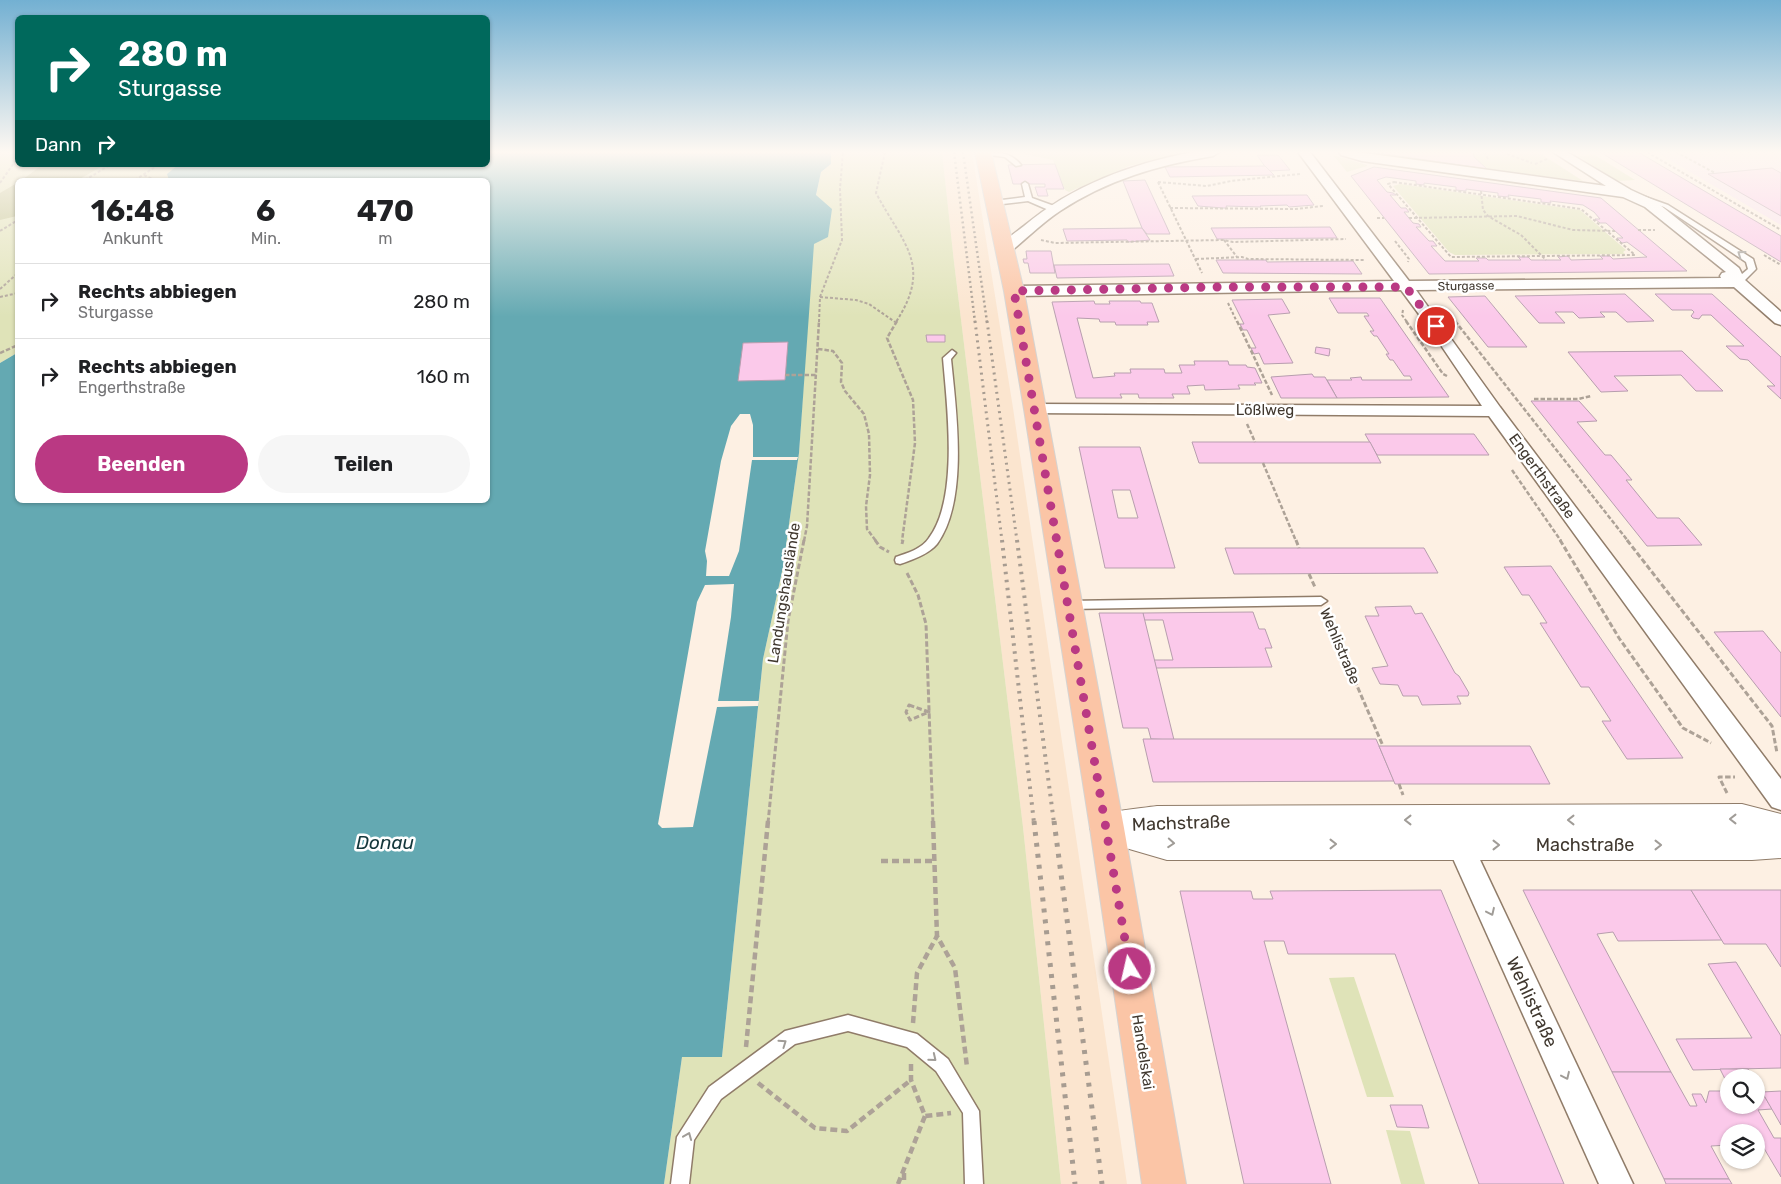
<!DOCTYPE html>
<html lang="de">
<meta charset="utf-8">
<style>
:root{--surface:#fff;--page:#f6f6f6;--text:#202124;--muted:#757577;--line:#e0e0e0;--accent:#ba3983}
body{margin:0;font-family:Rubik,sans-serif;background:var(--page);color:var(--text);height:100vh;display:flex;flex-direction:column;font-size:19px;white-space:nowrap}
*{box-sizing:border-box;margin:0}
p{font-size:16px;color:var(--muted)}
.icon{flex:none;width:28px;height:28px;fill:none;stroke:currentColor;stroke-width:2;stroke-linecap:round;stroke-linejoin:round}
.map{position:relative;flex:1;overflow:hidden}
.sheet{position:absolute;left:15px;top:178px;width:475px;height:325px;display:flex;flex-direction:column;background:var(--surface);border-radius:8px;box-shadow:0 1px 4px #0004}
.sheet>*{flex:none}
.hud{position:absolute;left:15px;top:15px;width:475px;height:152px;border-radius:8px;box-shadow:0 1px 4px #0004;background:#00695c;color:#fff;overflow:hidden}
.tools{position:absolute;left:1720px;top:1069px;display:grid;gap:10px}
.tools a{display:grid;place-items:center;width:45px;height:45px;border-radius:50%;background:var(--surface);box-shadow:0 1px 4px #0004;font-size:25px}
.pin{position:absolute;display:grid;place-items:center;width:42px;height:42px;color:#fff;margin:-21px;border:2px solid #fff;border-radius:50%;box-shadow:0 1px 5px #0007}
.me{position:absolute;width:55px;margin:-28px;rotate:351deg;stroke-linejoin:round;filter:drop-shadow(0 0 4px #0008)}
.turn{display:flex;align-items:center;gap:18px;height:105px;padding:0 20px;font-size:22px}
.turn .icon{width:65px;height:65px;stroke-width:2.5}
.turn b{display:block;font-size:35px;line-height:42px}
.then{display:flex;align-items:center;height:48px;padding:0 20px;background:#0003;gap:10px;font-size:19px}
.eta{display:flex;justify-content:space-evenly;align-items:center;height:85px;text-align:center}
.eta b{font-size:30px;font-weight:700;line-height:35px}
.action{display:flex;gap:10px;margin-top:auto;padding:10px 20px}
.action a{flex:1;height:58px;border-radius:30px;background:var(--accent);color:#fff;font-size:20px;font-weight:700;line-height:58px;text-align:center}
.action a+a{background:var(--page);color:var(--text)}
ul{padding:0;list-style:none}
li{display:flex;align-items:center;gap:15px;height:75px;padding:0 20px;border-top:1px solid var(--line)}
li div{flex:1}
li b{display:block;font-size:19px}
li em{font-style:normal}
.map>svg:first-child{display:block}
.commercial{fill:#f8e1ed}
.built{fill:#fbe5cf}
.green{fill:#dfe3b8}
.forest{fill:#bec28d}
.water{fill:#64a9b2}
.pier{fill:#fdf0e3}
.building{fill:#fbc9ea;stroke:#b79eae;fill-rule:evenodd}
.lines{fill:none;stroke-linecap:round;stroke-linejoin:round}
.lane-casing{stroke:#907c69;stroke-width:3}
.street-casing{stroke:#907c69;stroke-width:3}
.secondary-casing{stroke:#907c69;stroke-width:2}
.primary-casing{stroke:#d5d3d1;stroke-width:2}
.path-far3{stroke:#ada297;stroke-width:2;stroke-dasharray:3 2;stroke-linecap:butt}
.path-far2{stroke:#ada297;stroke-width:2.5;stroke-dasharray:4.5 2;stroke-linecap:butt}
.path-far1{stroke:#ada297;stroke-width:3;stroke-dasharray:5.5 2.5;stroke-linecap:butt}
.path{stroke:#ada297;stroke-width:4.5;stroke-dasharray:7 4;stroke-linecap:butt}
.lane{fill:#fff;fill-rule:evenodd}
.street{fill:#fff;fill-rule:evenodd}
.secondary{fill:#fff;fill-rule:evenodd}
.primary{fill:#fbc5a6;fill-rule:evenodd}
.rail-far3{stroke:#a79c91;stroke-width:2.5;stroke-dasharray:2 3;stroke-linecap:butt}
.rail-far2{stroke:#a79c91;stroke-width:3;stroke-dasharray:2 4.5;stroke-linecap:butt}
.rail-far1{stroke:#a79c91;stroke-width:4;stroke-dasharray:2.5 5.5;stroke-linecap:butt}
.rail{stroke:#a79c91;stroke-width:5;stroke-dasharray:4 7;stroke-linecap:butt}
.oneway{stroke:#a09c97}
.route{stroke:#ba3983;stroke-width:9;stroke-dasharray:0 16.2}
.labels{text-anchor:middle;stroke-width:5;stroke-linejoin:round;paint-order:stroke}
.far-street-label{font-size:12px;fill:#40382f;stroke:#fff}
.street-label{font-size:15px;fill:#40382f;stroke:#fff}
.near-street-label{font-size:18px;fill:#40382f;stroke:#fff}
.near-water-label{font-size:19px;font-style:italic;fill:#14373b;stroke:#fff}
</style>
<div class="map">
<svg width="1781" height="1184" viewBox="0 0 1781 1184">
<rect width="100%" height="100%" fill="#fdf0e3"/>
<polygon class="commercial" points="1656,152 1781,152 1781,225"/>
<polygon class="built" points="942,152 972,152 1013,408 1127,1184 1061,1184 1023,827 954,262"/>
<g class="green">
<polygon points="0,152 17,152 18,165 178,165 168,174 169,180 18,180 17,353 0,363"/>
<polygon points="831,152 942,152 954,262 1023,827 1061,1184 664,1184 682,1057 722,1057 763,659 783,567 799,453 816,196 821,172 831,164"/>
<polygon points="1015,152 1188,152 1129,166 1069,192 1065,190 1053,160"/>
<polygon points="1473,152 1538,152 1583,181 1487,169 1474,157"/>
<polygon points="1333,155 1367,165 1367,166 1347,172"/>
<polygon points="1595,155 1635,180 1617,181 1578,156"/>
<polygon points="1400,184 1580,210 1626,250 1623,252 1625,254 1455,255 1449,252 1393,186"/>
<polygon points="1354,977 1394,1097 1367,1097 1329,978"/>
<polygon points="1386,1130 1410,1131 1425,1184 1401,1184"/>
</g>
<g class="forest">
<polygon points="42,165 104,165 78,180 22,180"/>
<polygon points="17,183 17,216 0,220 0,193"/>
</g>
<polygon class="water" points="488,152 831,152 831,164 821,172 816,195 832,209 828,237 814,244 799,453 783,567 763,659 722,1057 682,1057 664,1184 0,1184 0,363 17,353 18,500 488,500 488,180 169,180 167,174 178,165 488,165"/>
<g class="pier">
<polygon points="740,414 750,414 753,425 753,457 798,457 797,460 752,460 739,551 729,576 706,576 707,561 705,551 721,461 731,426"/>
<polygon points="734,584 731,617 718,701 759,701 758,706 717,707 693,827 662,828 658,824 697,602 705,585"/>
</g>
<g class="building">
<polygon points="1372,152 1473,152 1474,157 1487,169"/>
<polygon points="1600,152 1638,152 1781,236 1781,262"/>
<polygon points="1257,155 1278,155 1290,170 1268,171"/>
<polygon points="1055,164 1064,189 1046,189 1048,196 1038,196 1035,187 1045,187 1045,184 1013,184 1008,165"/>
<polygon points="1265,166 1274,175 1170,177 1165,167"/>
<path d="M1374,167L1601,198L1687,271L1429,274L1351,176ZM1386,177L1416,181V184L1424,185V183L1456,187V190L1466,191V189L1498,193V196L1509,197L1508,195L1541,199V202L1551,203L1550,201L1583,205L1594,212L1600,219H1595L1600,223H1606L1623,238H1617L1622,243L1627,242L1647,257L1613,259L1610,256H1600L1603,259L1571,260L1568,256L1558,257L1561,260H1531L1528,257H1518L1521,260H1488L1486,258H1476L1479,261H1445L1431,246H1437L1433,241H1429L1416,227H1421L1419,224L1413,223L1404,212H1409L1406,208H1401L1390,195H1396L1393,193L1387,192L1377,180Z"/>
<polygon points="1772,168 1781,173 1781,216 1708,174"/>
<polygon points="1145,180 1166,225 1170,234 1147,234 1142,228 1123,181"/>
<polygon points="1307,195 1314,205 1289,207 1287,205 1260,206 1261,207 1226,206 1227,208 1223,208 1198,206 1192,196"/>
<polygon points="1330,227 1337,238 1217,239 1211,228"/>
<polygon points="1142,228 1150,240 1128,242 1127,240 1067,241 1063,229"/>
<polygon points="1026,251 1051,251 1055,273 1030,273 1028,263 1024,263 1023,259 1027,259"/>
<polygon points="1216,260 1266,260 1267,262 1353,261 1362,274 1223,273"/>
<polygon points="1169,264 1174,276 1057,278 1054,265"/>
<polygon points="1625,294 1654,321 1627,322 1616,312 1600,312 1605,317 1579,318 1573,312 1555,312 1565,323 1539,323 1515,296"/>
<polygon points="1655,294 1712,294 1781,357 1781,399 1767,386 1775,386 1748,360 1740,359 1726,346 1744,346 1711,315 1702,315 1699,319 1693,318 1691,316 1694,312 1692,310 1672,310"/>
<polygon points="1485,296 1527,347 1488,347 1448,297"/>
<polygon points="1329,298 1380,298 1449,397 1337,398 1327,380 1352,380 1350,378 1361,377 1362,380 1412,380 1410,376 1404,376 1393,360 1390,360 1386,354 1389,354 1377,336 1374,336 1370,331 1374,331 1364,316 1369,316 1367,313 1338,313"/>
<polygon points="1282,299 1290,313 1268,315 1293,363 1264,364 1259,353 1254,354 1251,348 1256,348 1247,330 1243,330 1240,324 1244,324 1232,300"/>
<polygon points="1094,301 1095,304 1110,304 1109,301 1140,301 1141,303 1152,303 1159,322 1147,322 1148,325 1116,325 1115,322 1100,322 1099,319 1077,318 1093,378 1115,376 1114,373 1131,373 1130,369 1164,369 1165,373 1182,373 1179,365 1195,365 1194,361 1228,361 1229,365 1246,365 1247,367 1255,368 1262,383 1254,383 1256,385 1238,385 1240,389 1205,390 1204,385 1187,386 1190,394 1172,394 1174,398 1139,398 1138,394 1120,394 1122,398 1076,398 1052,302"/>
<polygon points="926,335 945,335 945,342 927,342"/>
<polygon points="788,342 785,380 738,381 743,343"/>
<polygon points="1316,347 1330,349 1329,356 1315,353"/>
<polygon points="1682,351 1723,391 1696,391 1681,375 1614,376 1628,391 1601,392 1568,352"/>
<polygon points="1312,374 1314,377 1325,377 1337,398 1281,398 1271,377"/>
<polygon points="1531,401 1579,401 1597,421 1577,422 1605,455 1611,455 1632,480 1626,480 1657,518 1679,518 1702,545 1647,546"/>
<polygon points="1365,434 1474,434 1489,455 1377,455"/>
<polygon points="1192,442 1370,442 1381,463 1199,463"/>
<path d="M1079,447H1140L1175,568H1105ZM1112,490H1130L1138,518H1118Z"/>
<polygon points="1225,548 1424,548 1438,573 1234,574"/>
<polygon points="1551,566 1683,758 1627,759 1602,721 1611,721 1589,687 1581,687 1540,623 1547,623 1529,595 1522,595 1504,567"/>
<polygon points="1411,606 1415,614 1422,613 1455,673 1459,676 1469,693 1468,696 1457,696 1461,704 1422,705 1418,696 1403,696 1398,685 1380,684 1372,668 1388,666 1365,616 1379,616 1375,607"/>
<polygon points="1253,612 1259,629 1265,629 1272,648 1265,648 1272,667 1156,668 1154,660 1173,660 1163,620 1144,620 1143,613"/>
<polygon points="1099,613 1143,613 1174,740 1151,739 1148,728 1123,728"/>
<polygon points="1763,631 1781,653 1781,717 1714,632"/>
<polygon points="1143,739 1376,739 1394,781 1153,782"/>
<polygon points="1379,746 1530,746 1550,784 1395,784"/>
<polygon points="1441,890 1564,1184 1479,1184 1395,954 1288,954 1284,941 1264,941 1331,1184 1244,1184 1180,891 1251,891 1253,899 1273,899 1270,891"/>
<polygon points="1523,890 1691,890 1722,940 1618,941 1613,932 1597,934 1671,1072 1612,1072"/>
<polygon points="1691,890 1781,890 1781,967 1766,944 1724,944"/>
<polygon points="1736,962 1781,1036 1781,1068 1693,1070 1676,1039 1752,1038 1708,964"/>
<polygon points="1720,1069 1748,1069 1753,1078 1729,1078 1729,1087"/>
<polygon points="1612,1072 1671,1072 1690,1106 1697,1106 1692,1094 1701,1094 1706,1103 1709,1091 1722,1091 1729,1095 1729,1105 1756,1105 1756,1082 1772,1109 1758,1110 1774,1138 1781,1138 1781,1177 1762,1145 1756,1145 1756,1132 1729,1132 1729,1145 1711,1146 1729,1179 1664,1179"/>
<polygon points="1781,1091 1781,1125 1762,1092"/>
<polygon points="1390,1105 1422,1105 1429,1128 1397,1127"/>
<polygon points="1664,1179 1729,1179 1732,1184 1666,1184"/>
</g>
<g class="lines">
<g class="lane-casing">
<g id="lane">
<path d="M982,152C998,152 1011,152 1021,165L1016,166L1005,157L982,154Z"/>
<polygon points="1025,182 1028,184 1032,198 1057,207 1057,211 1051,211 1028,201 994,205 990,203 994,201 1025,197 1022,184"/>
<polygon points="1636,195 1640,195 1668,205 1753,259 1756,269 1741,284 1735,284 1735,280 1748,269 1746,262 1664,207 1636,197"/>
<path d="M952,350L956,353L951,359C956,410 969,500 937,544C929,554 912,560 900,564L896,563L895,560L896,557C907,553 922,549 929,538C959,498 947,406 943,358Z"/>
<polygon points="1321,597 1327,601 1321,605 1068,609 1062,605 1068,601"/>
<polygon points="848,1015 917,1034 948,1059 979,1111 983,1184 965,1184 963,1113 936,1071 907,1047 848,1031 795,1044 721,1099 694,1140 689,1184 671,1184 677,1137 709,1087 785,1031"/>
</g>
</g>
<g class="street-casing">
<g id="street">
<path d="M1193,152H1219L1213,156C1158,165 1107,180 1060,211C1042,223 1027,238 1010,252H1000L998,249C1004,240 1015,233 1024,226C1073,185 1131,164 1193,152Z"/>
<polygon points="1298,152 1310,152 1409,281 1721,278 1720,276 1722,273 1726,272 1645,207 1623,197 1362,161 1341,155 1339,152 1357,152 1606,186 1553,152 1567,152 1631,190 1655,201 1739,268 1745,280 1781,312 1781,325 1775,323 1734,287 1416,290 1500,407 1781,779 1781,810 1772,807 1489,416 1029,413 1026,409 1029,405 1035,404 1482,406 1430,329 1401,290 1014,296 1009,294 1006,291 1009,288 1014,286 1394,281"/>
<polygon points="1455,822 1464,826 1633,1184 1599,1184 1442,834 1446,826"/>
</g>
</g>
<g class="secondary-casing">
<path id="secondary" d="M1742,804L1781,814V858L1752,860H1167L1095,839L1090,828L1095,817C1114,810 1136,809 1157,806Z"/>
</g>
<g class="primary-casing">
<polygon id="primary" points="975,152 991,152 1024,291 1046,409 1124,828 1186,1184 1142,1184 1090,828 1024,409 1004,291"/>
</g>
<g class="path-far3">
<path d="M885,152L876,193C903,244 933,265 896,322"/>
<polyline points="1484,152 1488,159"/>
<polyline points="1647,152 1781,230"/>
<polyline points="1676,152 1715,173"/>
<polyline points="1507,154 1532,163"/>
<polyline points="1535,164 1547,159"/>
<polyline points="144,175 155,180"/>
<polyline points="85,180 110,165"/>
<polyline points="135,180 158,165"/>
<polyline points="1158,182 1207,186 1231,181 1300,174"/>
<polyline points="1158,182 1202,273"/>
<polygon points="1394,182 1581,209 1635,255 1451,257 1388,184"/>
<polyline points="0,183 18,157"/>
<polyline points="1481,191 1483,210 1488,216 1521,235 1546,260"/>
<polyline points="1170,208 1295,209 1323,206"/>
<polyline points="1377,218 1384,218"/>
<polyline points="1409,218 1517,216 1573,230 1615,231"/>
<polyline points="1638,230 1655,230"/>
<polyline points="0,231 18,220"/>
<polyline points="1041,240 1055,243 1223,240 1233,242 1346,239"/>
<polyline points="1224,240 1237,257"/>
<polyline points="1395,241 1409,259 1408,262"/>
<polyline points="1764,255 1781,265"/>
<polyline points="1196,259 1242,257 1248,259 1364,260"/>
<polyline points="0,289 18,273"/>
<polyline points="0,297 18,293"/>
<polyline points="820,297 856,300 869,304 895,322"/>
<polyline points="1228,303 1237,322"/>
<polyline points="1403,310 1402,315 1407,322"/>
<polyline points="1449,314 1456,322"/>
<polyline points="819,322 820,297 842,240 840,189 843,152"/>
</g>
<g class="path-far2">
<polyline points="897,321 887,338 913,400 915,443 902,541"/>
<polyline points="1237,321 1272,395"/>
<polyline points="1406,321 1443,374 1447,376"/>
<polyline points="1455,321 1628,541"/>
<polyline points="818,349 833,351 842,363 841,382 845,391 864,414 869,434 870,475 866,506 867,529 876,541"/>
<polyline points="0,353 18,345"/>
<polyline points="785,375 816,375"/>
<polyline points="1534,399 1578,399 1591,396"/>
<polyline points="1247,424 1255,442"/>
<polyline points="1263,463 1296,541"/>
<polyline points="1512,470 1561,541"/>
<polyline points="804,541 807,526 819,321"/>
</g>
<g class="path-far1">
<polyline points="875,540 880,547 889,552"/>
<polyline points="1296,540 1299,548"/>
<polyline points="1560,540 1619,638 1683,728 1711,743"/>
<polyline points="1627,540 1772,726 1777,753"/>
<polyline points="902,544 903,540"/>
<polyline points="907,573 918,595 926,624 933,823"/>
<polyline points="1309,574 1315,587"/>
<polyline points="1326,614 1383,746"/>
<polygon points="909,705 929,712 910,720 906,712"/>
<polyline points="1399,784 1403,795"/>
<polyline points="1727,793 1719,777 1735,777"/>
<polyline points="768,823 788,621 804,540"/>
</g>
<g class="path">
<polyline points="933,821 937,936 955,968 967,1067"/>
<polyline points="881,861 934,861"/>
<polyline points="913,1023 917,973 937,936"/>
<polyline points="746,1047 768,821"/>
<polyline points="911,1064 911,1080 925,1116 951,1113"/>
<polyline points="758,1083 815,1128 847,1131 911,1080"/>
<polyline points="904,1173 904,1184"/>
<polyline points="898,1184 925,1116"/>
</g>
<use href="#lane" class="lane"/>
<use href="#street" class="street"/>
<use href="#secondary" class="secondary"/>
<use href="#primary" class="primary"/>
<g class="rail-far3">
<polyline points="954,152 975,322"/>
<polyline points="963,152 987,322"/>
</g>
<g class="rail-far2">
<polyline points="975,321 1002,541"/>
<polyline points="987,321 1017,541"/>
</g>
<g class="rail-far1">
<polyline points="1002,540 1034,823"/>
<polyline points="1017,540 1054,823"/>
</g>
<g class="rail">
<polyline points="1034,821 1075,1184"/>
<polyline points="1054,821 1102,1184"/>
</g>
</g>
<defs><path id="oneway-chevron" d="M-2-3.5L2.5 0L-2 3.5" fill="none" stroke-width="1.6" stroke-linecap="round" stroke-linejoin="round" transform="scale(1.25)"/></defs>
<g class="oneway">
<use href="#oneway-chevron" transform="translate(1741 254) rotate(-144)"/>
<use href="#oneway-chevron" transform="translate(1733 819) rotate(180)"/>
<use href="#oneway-chevron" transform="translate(1408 820) rotate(180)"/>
<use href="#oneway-chevron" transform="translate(1571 820) rotate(180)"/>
<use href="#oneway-chevron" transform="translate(1171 843) rotate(4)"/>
<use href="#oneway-chevron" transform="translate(1333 844)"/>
<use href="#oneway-chevron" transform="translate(1496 845)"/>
<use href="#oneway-chevron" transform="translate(1658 845)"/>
<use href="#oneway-chevron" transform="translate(1491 912) rotate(65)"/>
<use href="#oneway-chevron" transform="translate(783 1043) rotate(-35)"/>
<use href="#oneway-chevron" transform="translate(933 1058) rotate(39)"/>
<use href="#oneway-chevron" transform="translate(1566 1076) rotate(65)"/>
<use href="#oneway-chevron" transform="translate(688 1136) rotate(-68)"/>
</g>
<linearGradient id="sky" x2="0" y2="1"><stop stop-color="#73b0d2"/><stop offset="0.48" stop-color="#fef8f2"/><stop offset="1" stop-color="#fef8f2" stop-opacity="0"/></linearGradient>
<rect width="1781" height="317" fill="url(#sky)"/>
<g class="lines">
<polyline class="route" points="1130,969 1014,291 1220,287 1406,287 1436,326"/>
</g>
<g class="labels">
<g class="far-street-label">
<text transform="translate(1466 286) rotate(-1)" y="4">Sturgasse</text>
</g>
<g class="street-label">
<text x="1265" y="415">Lößlweg</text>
<text transform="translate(1542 476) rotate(54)" y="5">Engerthstraße</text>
<text transform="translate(784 593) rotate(-81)" y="5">Landungshauslände</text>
<text transform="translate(1340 646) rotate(67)" y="5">Wehlistraße</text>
<text transform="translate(1143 1052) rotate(81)" y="5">Handelskai</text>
</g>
<g class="near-street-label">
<text transform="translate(1181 823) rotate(-2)" y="6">Machstraße</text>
<text x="1585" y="851">Machstraße</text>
<text transform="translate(1532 1002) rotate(65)" y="6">Wehlistraße</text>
</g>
<g class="near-water-label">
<text x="385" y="849">Donau</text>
</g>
</g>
</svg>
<div class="tools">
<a><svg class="icon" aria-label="search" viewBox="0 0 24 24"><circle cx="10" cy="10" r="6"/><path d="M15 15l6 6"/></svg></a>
<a><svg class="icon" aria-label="layers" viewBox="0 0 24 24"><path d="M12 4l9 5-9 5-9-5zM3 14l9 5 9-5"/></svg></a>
</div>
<div class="pin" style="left:1436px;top:326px;background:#d93025"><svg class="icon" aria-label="arrive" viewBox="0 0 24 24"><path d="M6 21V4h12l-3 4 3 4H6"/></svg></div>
<svg class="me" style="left:1130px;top:969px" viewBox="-20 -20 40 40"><circle r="17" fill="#ba3983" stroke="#fff" stroke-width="3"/><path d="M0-11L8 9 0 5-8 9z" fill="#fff"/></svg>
<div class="hud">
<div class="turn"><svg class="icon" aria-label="right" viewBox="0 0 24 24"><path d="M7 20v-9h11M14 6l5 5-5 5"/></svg><div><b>280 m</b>Sturgasse</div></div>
<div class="then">Dann<svg class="icon" aria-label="right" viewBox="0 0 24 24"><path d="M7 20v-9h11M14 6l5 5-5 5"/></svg></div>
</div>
<section class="sheet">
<div class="eta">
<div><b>16:48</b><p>Ankunft</p></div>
<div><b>6</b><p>Min.</p></div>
<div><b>470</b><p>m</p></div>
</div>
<ul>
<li><svg class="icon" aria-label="right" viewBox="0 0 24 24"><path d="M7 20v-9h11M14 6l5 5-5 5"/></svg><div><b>Rechts abbiegen</b><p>Sturgasse</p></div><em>280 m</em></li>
<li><svg class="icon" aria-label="right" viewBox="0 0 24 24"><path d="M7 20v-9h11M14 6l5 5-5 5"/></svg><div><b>Rechts abbiegen</b><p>Engerthstraße</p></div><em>160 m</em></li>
</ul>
<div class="action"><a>Beenden</a><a>Teilen</a></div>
</section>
</div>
